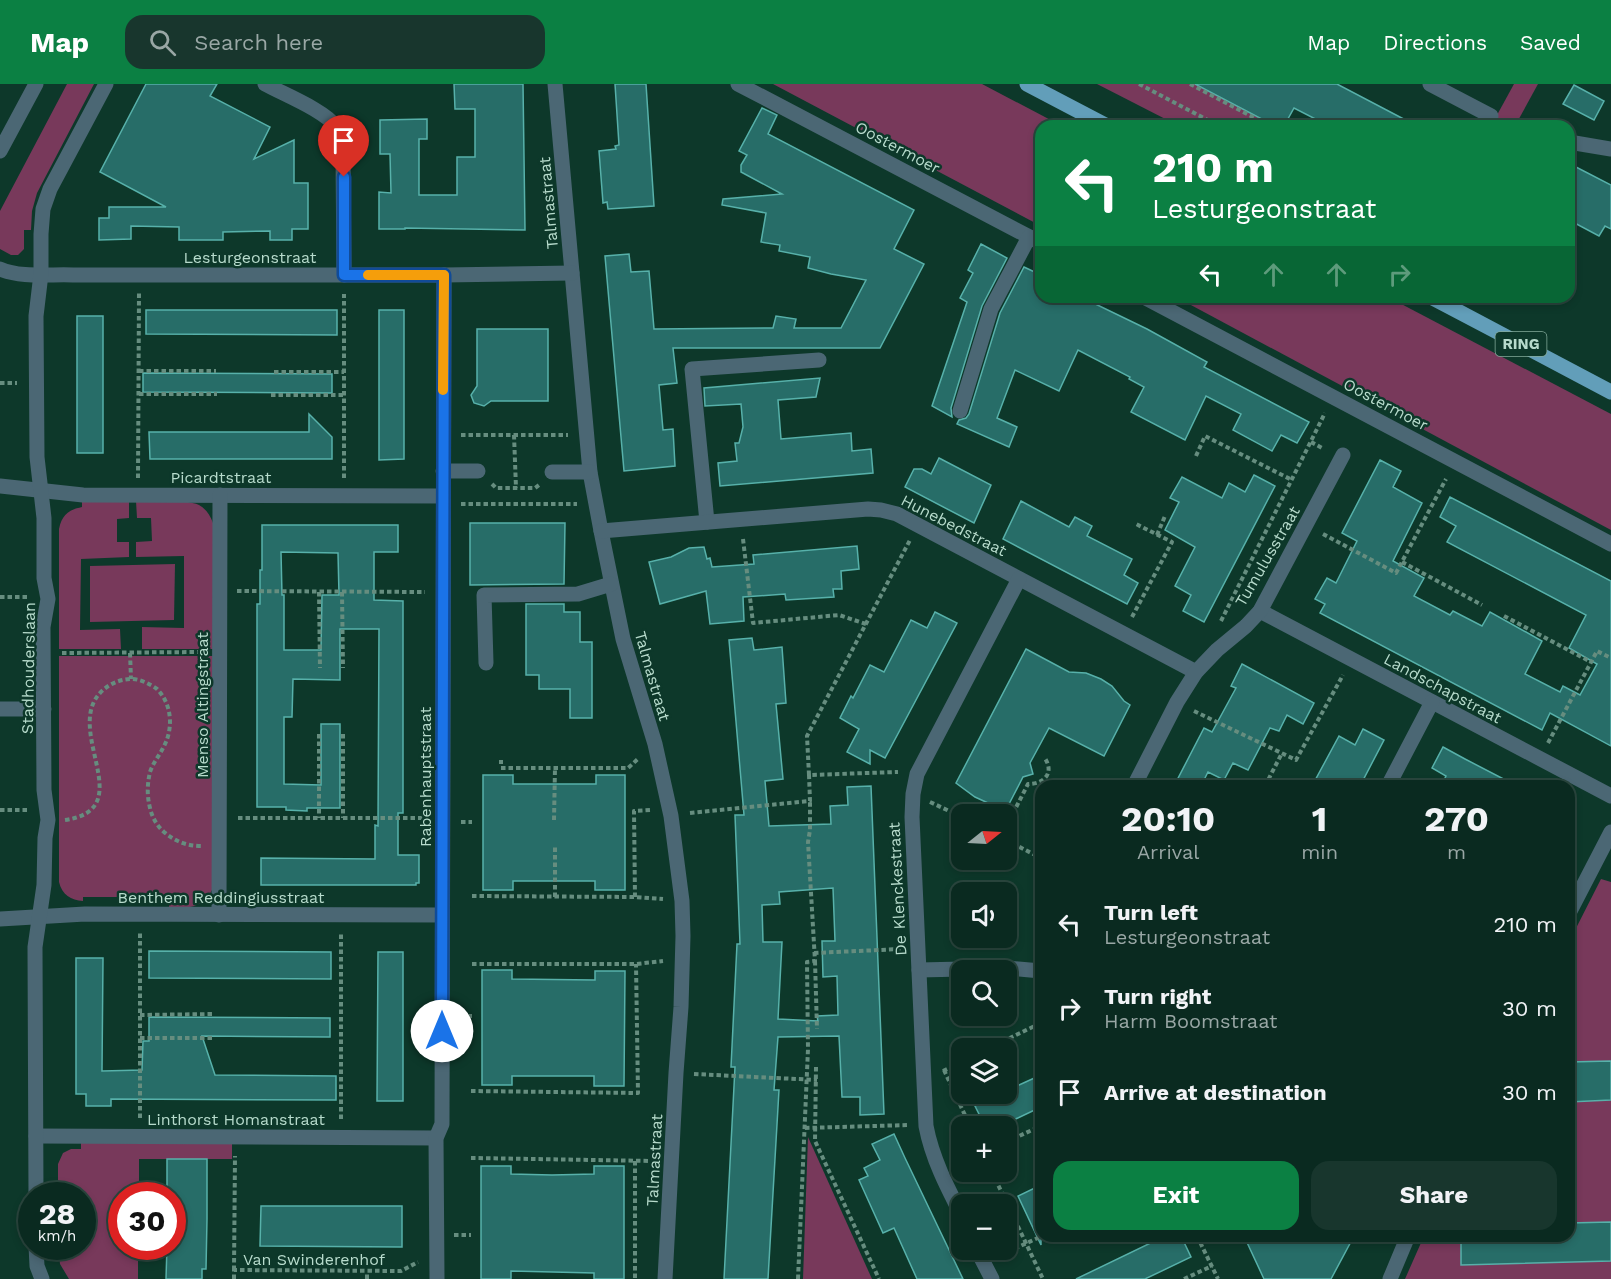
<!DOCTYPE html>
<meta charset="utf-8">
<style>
:root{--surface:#0a2a20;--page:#18362d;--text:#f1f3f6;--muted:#99a7a5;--line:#2a463e;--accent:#0b8043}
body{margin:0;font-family:"Work Sans",sans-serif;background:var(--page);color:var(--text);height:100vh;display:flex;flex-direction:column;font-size:22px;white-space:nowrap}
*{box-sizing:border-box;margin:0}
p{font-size:20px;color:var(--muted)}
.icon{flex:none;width:33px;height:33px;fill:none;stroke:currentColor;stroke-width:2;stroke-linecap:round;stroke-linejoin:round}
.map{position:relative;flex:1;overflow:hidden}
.side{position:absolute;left:1035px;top:696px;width:540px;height:462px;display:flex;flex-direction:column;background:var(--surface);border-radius:18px;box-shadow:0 3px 9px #0003,0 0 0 2px var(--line)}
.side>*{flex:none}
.banner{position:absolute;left:1035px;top:36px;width:540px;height:183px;border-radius:18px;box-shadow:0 3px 9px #0003,0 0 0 2px var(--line);background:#0b8043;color:#fff;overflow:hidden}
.needle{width:39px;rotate:72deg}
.buttons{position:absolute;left:951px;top:720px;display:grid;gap:12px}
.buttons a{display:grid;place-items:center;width:66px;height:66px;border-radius:12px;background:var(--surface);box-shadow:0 3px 9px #0003,0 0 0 2px var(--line);font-size:30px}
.speed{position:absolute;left:18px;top:1098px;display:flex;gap:12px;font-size:30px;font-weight:700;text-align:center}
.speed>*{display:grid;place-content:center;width:78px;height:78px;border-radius:50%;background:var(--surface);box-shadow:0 3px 9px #0003,0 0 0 2px var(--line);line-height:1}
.speed small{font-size:15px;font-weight:400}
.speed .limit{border:9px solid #d22;background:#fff;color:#111}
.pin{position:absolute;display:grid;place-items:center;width:51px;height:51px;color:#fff;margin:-62px -26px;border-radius:50% 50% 50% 0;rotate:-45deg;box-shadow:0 0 6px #0007}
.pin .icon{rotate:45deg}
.me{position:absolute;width:66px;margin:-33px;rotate:0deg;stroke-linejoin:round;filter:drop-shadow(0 0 4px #0008)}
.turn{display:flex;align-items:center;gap:21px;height:126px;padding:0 18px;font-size:27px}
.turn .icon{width:78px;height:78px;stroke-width:2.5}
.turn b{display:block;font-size:42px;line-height:51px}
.lanes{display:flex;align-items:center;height:57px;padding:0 18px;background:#0003;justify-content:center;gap:30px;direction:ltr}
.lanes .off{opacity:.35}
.eta{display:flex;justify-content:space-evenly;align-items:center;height:102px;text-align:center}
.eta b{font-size:36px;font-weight:700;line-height:42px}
.action{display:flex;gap:12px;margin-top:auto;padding:12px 18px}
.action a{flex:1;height:69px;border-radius:18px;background:var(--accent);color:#fff;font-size:24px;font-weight:700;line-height:69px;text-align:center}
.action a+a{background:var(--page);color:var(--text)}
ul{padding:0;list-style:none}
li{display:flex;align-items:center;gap:18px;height:84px;padding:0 18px}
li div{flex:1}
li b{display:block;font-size:22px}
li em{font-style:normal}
header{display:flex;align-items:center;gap:36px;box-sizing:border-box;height:84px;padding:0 30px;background:var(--accent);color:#fff}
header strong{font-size:28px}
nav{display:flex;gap:33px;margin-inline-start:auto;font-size:21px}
.search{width:420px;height:54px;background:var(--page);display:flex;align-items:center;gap:15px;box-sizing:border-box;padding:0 21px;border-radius:18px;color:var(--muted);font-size:22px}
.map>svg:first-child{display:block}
.green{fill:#78395b}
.building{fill:#276d68;stroke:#57b1aa;stroke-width:1.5;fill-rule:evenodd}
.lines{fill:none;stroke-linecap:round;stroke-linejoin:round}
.path{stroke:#668d7f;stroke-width:4;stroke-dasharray:4.5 3;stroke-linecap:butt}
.minor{stroke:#4b6774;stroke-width:15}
.major{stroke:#629eb9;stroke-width:15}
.route-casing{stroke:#114b97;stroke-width:15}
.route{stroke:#1a73e8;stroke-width:10}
.slow{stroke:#f59e0b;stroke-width:10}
.labels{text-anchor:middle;stroke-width:5;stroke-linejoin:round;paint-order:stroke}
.shield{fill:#0d382a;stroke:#84aa9b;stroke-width:1.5}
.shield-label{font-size:15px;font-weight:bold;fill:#b7dbcc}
.street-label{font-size:16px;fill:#b7dbcc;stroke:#0d382a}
</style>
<header>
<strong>Map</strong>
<div class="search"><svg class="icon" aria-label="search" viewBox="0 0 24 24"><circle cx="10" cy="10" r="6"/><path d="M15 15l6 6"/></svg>Search here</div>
<nav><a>Map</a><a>Directions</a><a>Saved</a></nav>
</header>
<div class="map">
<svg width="1611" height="1195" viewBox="0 0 1611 1195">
<rect width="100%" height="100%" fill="#0d382a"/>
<g class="green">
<polygon points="67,0 94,0 37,109 32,127 31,146 24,146 24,165 18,171 11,171 0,165 0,127"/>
<polygon points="773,0 982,0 1062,42 1041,42 1041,142"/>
<polygon points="1097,0 1194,0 1274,42 1179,42"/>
<polygon points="1514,0 1538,0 1515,42 1491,42"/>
<polygon points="1176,213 1388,213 1611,330 1611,446"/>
<path d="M82,417H129V434L117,435V458H129V473L81,475L80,546L120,545L121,565H59V445C62,431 68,426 82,423Z"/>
<path d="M136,417C150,417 188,415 199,421C206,425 210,431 213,439L214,565H142V543L184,544V472L136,473V458L152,457L151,434H137Z"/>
<polygon points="175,480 174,536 90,538 90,482"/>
<path d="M59,572H214L212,806C203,824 188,824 169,825V813H83V817C71,816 62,811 59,798Z"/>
<polygon points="1601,795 1611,798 1611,1195 1405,1195 1424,1152 1569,1152 1569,858"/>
<polygon points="808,1053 872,1195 803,1195"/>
<polygon points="81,1058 232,1059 232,1075 139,1075 139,1111 122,1112 122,1162 138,1163 138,1195 69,1195 60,1180 58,1163 82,1162 82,1112 58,1111 58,1080 63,1069 71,1065 81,1065"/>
</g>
<g class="building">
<polygon points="146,0 217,0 210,12 270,43 254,75 294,56 294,99 308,99 308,145 292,145 292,156 270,156 270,147 223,148 223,156 179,156 179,143 131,142 131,155 99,156 99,134 109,134 109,123 166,123 100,88"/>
<polygon points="454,0 523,0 525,146 405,144 405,145 379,145 379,108 391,109 390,70 380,70 380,36 427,35 427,55 419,55 419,111 457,111 457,73 475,73 475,25 455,25"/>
<polygon points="615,0 646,0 654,122 608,125 607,118 603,119 599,67 616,65 615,62 619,61"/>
<polygon points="1195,0 1337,0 1417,42 1329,42 1294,24 1284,42 1275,42"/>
<polygon points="1574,1 1604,17 1594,36 1563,20"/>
<polygon points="762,24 777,31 768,50 914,126 894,165 924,180 880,264 673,264 677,299 659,301 663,346 673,345 675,382 624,387 605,172 629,170 631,188 649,187 654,245 773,244 776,232 796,235 794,244 841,244 866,196 831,190 808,184 810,173 779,167 780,161 761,158 766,129 722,121 723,115 782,110 741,88 741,81 747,71 739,67"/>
<polygon points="1574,82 1611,101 1611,145 1605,142 1599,152 1569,136 1569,93"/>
<polygon points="981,160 1007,174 982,222 951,324 952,333 932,322 967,218 960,214 973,189 968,186"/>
<polygon points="1024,183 1041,191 1041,213 1081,213 1147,245 1207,278 1204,283 1309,338 1297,359 1281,351 1272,367 1233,346 1241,330 1206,312 1185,356 1131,328 1144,303 1129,295 1130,293 1078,266 1059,307 1015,286 997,334 1017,343 1009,363 957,340 959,336 966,334 969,330 1000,229"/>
<polygon points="146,226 337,226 337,251 146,250"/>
<polygon points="379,226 404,226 404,375 379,376"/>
<rect x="77" y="232" width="26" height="137"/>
<polygon points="477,245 548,245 548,317 491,317 484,322 474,319 471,311 477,302"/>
<polygon points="143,289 332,290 332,309 143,308"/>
<polygon points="820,294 816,313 778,316 781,355 851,349 852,367 871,365 873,389 720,402 718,379 737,377 735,359 739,359 743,343 741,320 705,322 704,304"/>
<polygon points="309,330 332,353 332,375 150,375 149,348 309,348"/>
<polygon points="939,374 991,401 974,439 905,403 914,385 922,385 931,390"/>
<polygon points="1380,376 1401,387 1393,403 1422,419 1393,477 1424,494 1414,512 1450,531 1453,527 1482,542 1490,528 1542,557 1525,590 1560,608 1563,602 1580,611 1597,580 1569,564 1586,531 1447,458 1456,442 1440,433 1450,413 1611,497 1611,662 1550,629 1542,646 1320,529 1325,520 1315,515 1327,494 1336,499 1357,457 1342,449"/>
<polygon points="1254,391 1275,402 1204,538 1183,527 1191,511 1175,502 1195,463 1165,446 1179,418 1170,414 1182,393 1222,414 1229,399 1245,408"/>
<polygon points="1021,417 1069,443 1075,433 1092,442 1087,452 1132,475 1124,491 1138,499 1127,520 1003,455"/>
<polygon points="470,439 565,439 564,500 470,501"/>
<path d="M262,441H398V468H374V516L403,517V729H398V771H419V799H416V801H261V774L375,775V741L378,742L379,545H340V596L293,595L292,633H284V700L321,701V640H340V724H307V727L286,726V723H257V520H260V486H262ZM281,468L338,469L339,511H322L321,566H284V511H282Z"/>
<polygon points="857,462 859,485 841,487 842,505 833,505 834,513 786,516 785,510 743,513 744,537 710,540 706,507 660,520 649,478 671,473 689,464 704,463 707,475 710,474 712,483 754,480 753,471"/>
<polygon points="526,520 564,520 564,528 580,528 580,558 592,558 592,634 570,634 570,605 539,605 539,591 526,591"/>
<polygon points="935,528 957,539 885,674 870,666 870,680 847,668 859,645 840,634 851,612 853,614 870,581 884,588 911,536 927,544"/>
<path d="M752,554L754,566L782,563L786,619L776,620L783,695L765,697L769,742L831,740L830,722L848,721L847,703L871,702L884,1030L860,1031V1013H842L839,952L778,953L774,1006H779L768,1195H724L735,983H731L737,860H740L735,731H744L729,556ZM833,804L835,857H822L823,893L837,892L838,931L817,932L818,937L778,935L782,858H763L762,821L780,820L779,808Z"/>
<polygon points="1026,565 1069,588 1086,589 1101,595 1112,602 1124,617 1130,621 1104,672 1049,644 1030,679 1033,690 1023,693 1008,722 988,719 975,713 956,699"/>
<polygon points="1242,580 1314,619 1303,640 1287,631 1279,647 1270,644 1248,686 1233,679 1224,696 1208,688 1201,702 1174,702 1204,644 1212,648 1236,604 1231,602"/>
<polygon points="1363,645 1384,656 1360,702 1312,702 1339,652 1355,661"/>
<polygon points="1443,663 1465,675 1517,702 1441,702 1446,692 1432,684"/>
<polygon points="483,691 513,691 513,700 596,700 596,691 625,691 625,806 595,806 595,797 513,797 513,806 483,806"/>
<polygon points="149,867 331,868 331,895 149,894"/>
<polygon points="378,868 403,868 403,1017 377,1017"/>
<polygon points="76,874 103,874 102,987 142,986 143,957 149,957 149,933 330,934 330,953 202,952 215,991 336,992 336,1016 111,1015 111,1022 86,1022 86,1010 76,1010"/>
<polygon points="482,886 512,886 512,895 595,896 595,887 625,887 624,1002 594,1002 594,992 512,992 512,1001 482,1001"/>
<polygon points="1611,977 1611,1016 1569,1018 1569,978"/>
<polygon points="1041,991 1041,1023 1001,1042 985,1042 975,1022 1001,1010 1006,1010 1006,1007"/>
<polygon points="894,1050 905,1074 963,1195 917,1195 894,1144 883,1149 859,1096 868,1092 864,1084 880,1076 872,1060"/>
<polygon points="167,1075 207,1075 207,1135 206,1185 202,1185 202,1195 166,1195 167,1162 172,1162 172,1112 167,1112"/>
<polygon points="481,1082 511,1082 511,1090 552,1091 594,1090 594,1082 624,1082 624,1195 594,1195 594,1189 511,1187 511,1195 481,1195"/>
<polygon points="1041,1101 1041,1161 1018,1112"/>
<polygon points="261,1122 402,1122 402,1163 260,1162"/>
<polygon points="1611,1138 1611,1177 1461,1181 1461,1152 1569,1152 1569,1139"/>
<polygon points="1165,1152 1181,1152 1191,1173 1145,1195 1076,1195"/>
<polygon points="1244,1152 1354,1152 1331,1195 1264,1195"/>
</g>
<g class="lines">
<g class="path">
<polyline points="1139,0 1219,42"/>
<polyline points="1190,0 1270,42"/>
<polyline points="139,287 216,287"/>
<polyline points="274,288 344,288"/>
<polyline points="0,299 17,299"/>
<polyline points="139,310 217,310"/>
<polyline points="271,311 344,311"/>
<polyline points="461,351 568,351"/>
<polyline points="514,351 516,404"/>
<polyline points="1311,358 1324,365"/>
<polyline points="1196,372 1205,352 1292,396"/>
<polyline points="138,394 139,209"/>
<polyline points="344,394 344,210"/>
<polyline points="492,400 496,404 535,404 539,401"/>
<polyline points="461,420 577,420"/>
<polyline points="1323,450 1396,489 1446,395"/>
<polyline points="1157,451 1165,432"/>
<polyline points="743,455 753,539 839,531 866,540"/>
<polyline points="1402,478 1482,521"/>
<polyline points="237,507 425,508"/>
<polyline points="319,508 320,584"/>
<polyline points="342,508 343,584"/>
<polyline points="0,513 29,513"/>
<polyline points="1504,532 1591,578"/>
<polyline points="1132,533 1172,458 1136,440"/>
<polyline points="1221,537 1325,329"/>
<polyline points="62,569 202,568"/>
<polyline points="130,569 131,595"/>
<polyline points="1194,627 1296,676 1343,591"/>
<polyline points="319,650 319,734"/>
<polyline points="343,650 343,734"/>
<polyline points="1548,659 1597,567 1611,574"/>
<polyline points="501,676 501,680"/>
<polyline points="501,684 628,684 639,674"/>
<polyline points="809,691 807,652 910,456"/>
<polyline points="1265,702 1282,669"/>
<polyline points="930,718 962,733"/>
<polyline points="0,726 29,726"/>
<polyline points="690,729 810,717 809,691 898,688"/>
<polyline points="238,734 425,734"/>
<path d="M65,736C142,725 60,644 103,606C111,599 121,595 132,595C140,595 150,600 157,605C172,620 174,645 163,664C159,672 153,679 150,688C147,701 147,712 150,724C152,733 157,742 164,748C175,757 186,762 201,762"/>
<polyline points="554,736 555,684"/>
<polyline points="461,738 472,738"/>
<path d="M1006,743L1028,700C1045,700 1055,688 1044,673"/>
<polyline points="1006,756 1041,774"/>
<polyline points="472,812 635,813 663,815"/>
<polyline points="555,813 555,761"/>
<polyline points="635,813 634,727 652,726"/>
<polyline points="814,869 901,865"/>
<polyline points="815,877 817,945"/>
<polyline points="472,880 636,880 663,877"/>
<polyline points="140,931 214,930"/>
<polyline points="461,932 472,932"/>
<polyline points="140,954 215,954"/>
<polyline points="989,964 1041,939"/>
<polyline points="816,983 815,1057 879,1195"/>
<polyline points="944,986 970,1042"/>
<polyline points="943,987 962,978"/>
<polyline points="694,990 817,996"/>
<polyline points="471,1007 638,1009 636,880"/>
<polyline points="140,1034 140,849"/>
<polyline points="341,1035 341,850"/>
<polyline points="805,1044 909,1041"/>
<polyline points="1006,1058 1041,1042"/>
<polyline points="471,1074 653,1077"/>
<polyline points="635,1077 635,1195"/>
<polyline points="992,1088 1043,1195"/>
<polyline points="454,1151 471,1151"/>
<polyline points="1197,1152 1218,1195"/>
<polyline points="1001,1171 1042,1152"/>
<polyline points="234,1186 235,1072"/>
<polyline points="234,1195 234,1186 401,1187 418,1178"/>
<polyline points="367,1195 367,1188"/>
<polyline points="798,1195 808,965 807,878 815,877 808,758 810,746 810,717"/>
<polyline points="1184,1195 1212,1182"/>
</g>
<g class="minor">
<path d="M265,0C283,10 326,27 336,43C341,52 342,61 343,70L344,191"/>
<polyline points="555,0 590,388 601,447 623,555 655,660 671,732 682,817 683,852 681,923 676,989 665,1195"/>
<polyline points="738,0 1041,159"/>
<polyline points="1430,0 1491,32"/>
<polyline points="1569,58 1611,65"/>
<polyline points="0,67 36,0"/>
<path d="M0,185C20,194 51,190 73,191H444L572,189"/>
<polyline points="1144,213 1611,460"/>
<polyline points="960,327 991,225 1029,153"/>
<polyline points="443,387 478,387"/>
<polyline points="552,388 590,388"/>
<polyline points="0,402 83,411 443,412"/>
<polyline points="707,438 692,285 819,276"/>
<polyline points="601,447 868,425 881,426 897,430 1196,588"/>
<polyline points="1260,527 1611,712"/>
<polyline points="486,579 484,511 578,510 611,500"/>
<polyline points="0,625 44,625"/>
<polyline points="1134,702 1177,618 1196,588 1217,566 1246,542 1260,527 1343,371"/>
<polyline points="1388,702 1432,618"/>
<polyline points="1569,829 1611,748"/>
<polyline points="219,831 220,411"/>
<polyline points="0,835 85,830 442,831"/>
<polyline points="919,886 1007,884 1041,887"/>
<polyline points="36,1052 436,1054"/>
<polyline points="36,1112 35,863 44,801 45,754 48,736 44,706 43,543 48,515 44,494 44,434 37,373 36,232 41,190 41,150 43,125 50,105 106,0"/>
<path d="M962,1132C947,1103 932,1074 926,1042L912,733L913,710L917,690L1019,495"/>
<polyline points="36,1162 37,1182 42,1195"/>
<polyline points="977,1166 992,1195"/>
<polyline points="437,1195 436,1054 442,1040 444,191"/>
<polyline points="1390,1195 1408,1152"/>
</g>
<g class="major">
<polyline points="1027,0 1107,42"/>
<polyline points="1431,213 1611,308"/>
</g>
</g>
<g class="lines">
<g class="route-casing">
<polyline id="route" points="344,93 344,191 444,191 442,947"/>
</g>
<use href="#route" class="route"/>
<polyline class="slow" points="368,191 444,191 443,306"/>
</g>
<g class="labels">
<rect class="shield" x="1495.5" y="248" width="51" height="24" rx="4.5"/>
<g class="shield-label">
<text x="1521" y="265">RING</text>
</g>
<g class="street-label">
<text transform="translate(898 63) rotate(28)" y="6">Oostermoer</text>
<text transform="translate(548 119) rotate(-95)" y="6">Talmastraat</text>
<text x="250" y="179">Lesturgeonstraat</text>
<text transform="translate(1386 320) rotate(28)" y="6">Oostermoer</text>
<text x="221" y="399">Picardtstraat</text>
<text transform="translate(954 441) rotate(27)" y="6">Hunebedstraat</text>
<text transform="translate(1267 472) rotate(-60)" y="6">Tumulusstraat</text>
<text transform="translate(28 584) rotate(-89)" y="6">Stadhouderslaan</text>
<text transform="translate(653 592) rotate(74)" y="6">Talmastraat</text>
<text transform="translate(1443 604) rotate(28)" y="6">Landschapstraat</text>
<text transform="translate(202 621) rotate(-90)" y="6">Menso Altingstraat</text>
<text transform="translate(425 693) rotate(-90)" y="6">Rabenhauptstraat</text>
<text transform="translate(897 805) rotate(-93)" y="6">De Klenckestraat</text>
<text x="221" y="819">Benthem Reddingiusstraat</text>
<text x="236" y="1041">Linthorst Homanstraat</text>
<text transform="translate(654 1076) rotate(-87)" y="6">Talmastraat</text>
<text x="314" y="1181">Van Swinderenhof</text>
</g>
</g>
</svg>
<div class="buttons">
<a><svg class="needle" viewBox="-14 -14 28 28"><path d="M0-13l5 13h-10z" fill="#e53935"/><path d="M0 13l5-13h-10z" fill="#99a7a5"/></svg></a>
<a><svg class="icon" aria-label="sound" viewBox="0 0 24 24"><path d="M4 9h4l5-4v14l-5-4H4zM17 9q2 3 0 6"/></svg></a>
<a><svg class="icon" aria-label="search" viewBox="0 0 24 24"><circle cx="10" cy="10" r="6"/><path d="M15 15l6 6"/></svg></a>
<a><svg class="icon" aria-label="layers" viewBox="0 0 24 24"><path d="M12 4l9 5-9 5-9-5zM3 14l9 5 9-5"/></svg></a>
<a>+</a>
<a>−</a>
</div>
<div class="speed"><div>28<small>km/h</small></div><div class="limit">30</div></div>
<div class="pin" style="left:344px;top:93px;background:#d93025"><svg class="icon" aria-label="arrive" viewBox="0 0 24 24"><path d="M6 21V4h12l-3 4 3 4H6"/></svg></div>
<svg class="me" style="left:442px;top:947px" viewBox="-20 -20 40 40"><circle r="19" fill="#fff"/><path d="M0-13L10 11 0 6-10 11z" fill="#1a73e8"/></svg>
<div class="banner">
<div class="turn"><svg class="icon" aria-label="left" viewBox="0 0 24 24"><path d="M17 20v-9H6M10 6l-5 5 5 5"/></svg><div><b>210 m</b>Lesturgeonstraat</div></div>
<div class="lanes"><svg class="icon" aria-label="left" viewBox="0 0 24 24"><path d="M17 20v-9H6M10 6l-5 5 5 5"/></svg><svg class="icon off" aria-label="ahead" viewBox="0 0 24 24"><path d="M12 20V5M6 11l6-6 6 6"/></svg><svg class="icon off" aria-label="ahead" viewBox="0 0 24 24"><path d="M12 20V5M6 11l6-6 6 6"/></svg><svg class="icon off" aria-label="right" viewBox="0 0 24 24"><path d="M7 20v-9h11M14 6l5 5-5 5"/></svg></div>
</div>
<section class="side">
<div class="eta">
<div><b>20:10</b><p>Arrival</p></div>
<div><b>1</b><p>min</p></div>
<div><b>270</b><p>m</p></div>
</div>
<ul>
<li><svg class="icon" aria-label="left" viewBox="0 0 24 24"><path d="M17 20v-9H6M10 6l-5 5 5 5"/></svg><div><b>Turn left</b><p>Lesturgeonstraat</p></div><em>210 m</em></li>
<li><svg class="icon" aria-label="right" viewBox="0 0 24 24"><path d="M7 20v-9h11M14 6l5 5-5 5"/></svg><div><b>Turn right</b><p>Harm Boomstraat</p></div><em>30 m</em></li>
<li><svg class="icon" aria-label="arrive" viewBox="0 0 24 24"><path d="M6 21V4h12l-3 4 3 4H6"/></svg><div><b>Arrive at destination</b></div><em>30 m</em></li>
</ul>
<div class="action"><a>Exit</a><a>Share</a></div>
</section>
</div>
